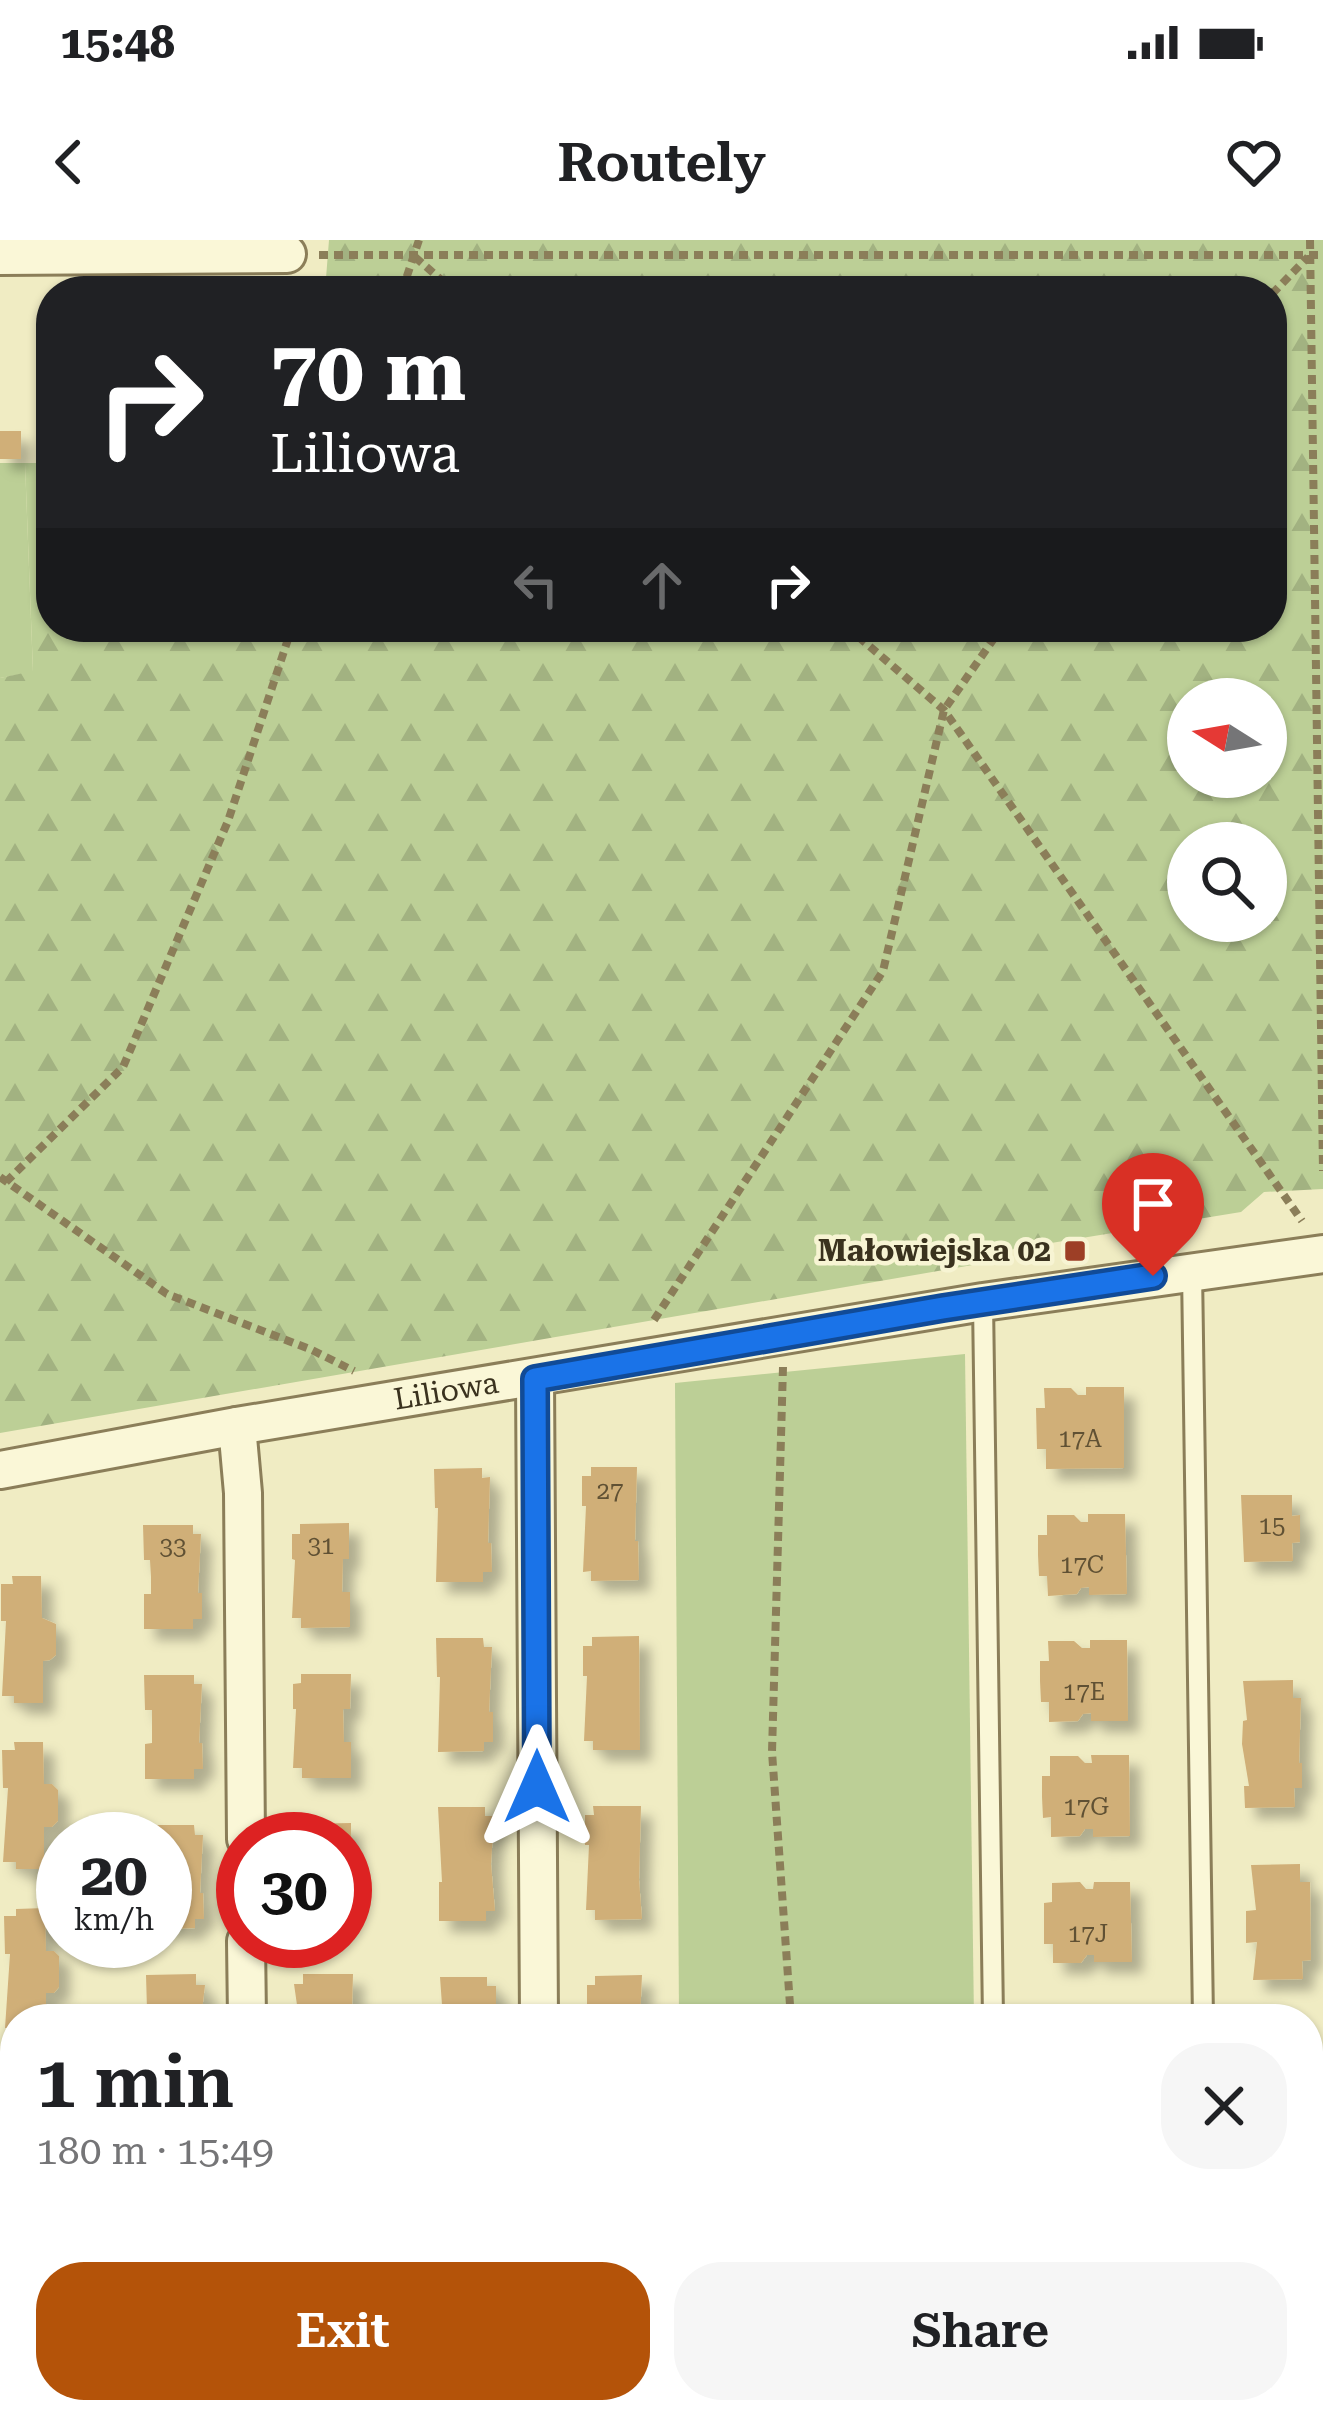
<!DOCTYPE html>
<meta charset="utf-8">
<style>
:root{--surface:#fff;--page:#f6f6f6;--text:#202124;--muted:#757577;--accent:#b45309}
body{margin:0;font-family:"Roboto Serif",serif;background:var(--page);color:var(--text);height:100vh;display:flex;flex-direction:column;font-size:45px;white-space:nowrap}
*{box-sizing:border-box;margin:0}
p{font-size:39px;color:var(--muted)}
.icon{flex:none;width:66px;height:66px;fill:none;stroke:currentColor;stroke-width:2;stroke-linecap:round;stroke-linejoin:round}
.map{position:relative;flex:1;overflow:hidden}
.details{position:absolute;left:0px;top:1764px;width:1323px;height:420px;display:flex;flex-direction:column;background:var(--surface);border-radius:48px 48px 0 0;box-shadow:0 3px 9px #0004}
.details>*{flex:none}
.top-card{position:absolute;left:36px;top:36px;width:1251px;height:366px;border-radius:48px;box-shadow:0 3px 9px #0004;background:#202124;color:#fff;overflow:hidden}
.needle{width:78px;rotate:281deg}
.controls{position:absolute;left:1167px;top:438px;display:grid;gap:24px}
.controls a{display:grid;place-items:center;width:120px;height:120px;border-radius:50%;background:var(--surface);box-shadow:0 3px 9px #0004;font-size:60px}
.speed{position:absolute;left:36px;top:1572px;display:flex;gap:24px;font-size:60px;font-weight:700;text-align:center}
.speed>*{display:grid;place-content:center;width:156px;height:156px;border-radius:50%;background:var(--surface);box-shadow:0 3px 9px #0004;line-height:1}
.speed small{font-size:30px;font-weight:400}
.speed .limit{border:18px solid #d22;background:#fff;color:#111}
.pin{position:absolute;display:grid;place-items:center;width:102px;height:102px;color:#fff;margin:-123px -51px;border-radius:50% 50% 50% 0;rotate:-45deg;box-shadow:0 0 12px #0007}
.pin .icon{rotate:45deg}
.me{position:absolute;width:132px;margin:-66px;rotate:0deg;stroke-linejoin:round;filter:drop-shadow(0 0 9px #0008)}
.turn{display:flex;align-items:center;gap:42px;height:252px;padding:0 36px;font-size:54px}
.turn .icon{width:156px;height:156px;stroke-width:2.5}
.turn b{display:block;font-size:84px;line-height:102px}
.lanes{display:flex;align-items:center;height:114px;padding:0 36px;background:#0003;justify-content:center;gap:60px;direction:ltr}
.lanes .off{opacity:.35}
.round{display:grid;place-items:center;flex:none;width:126px;height:126px;border-radius:48px;background:var(--page)}
.headline{display:flex;align-items:center;justify-content:space-between;height:204px;padding:0 36px}
h1{font-size:72px;font-weight:600;line-height:90px}
.action{display:flex;gap:24px;margin-top:auto;padding:24px 36px}
.action a{flex:1;height:138px;border-radius:48px;background:var(--accent);color:#fff;font-size:48px;font-weight:600;line-height:138px;text-align:center}
.action a+a{background:var(--page);color:var(--text)}
.status{display:flex;justify-content:space-between;align-items:center;height:84px;padding:0 60px;background:var(--surface);direction:ltr}
.status svg{height:33px;fill:currentColor}
header{display:flex;justify-content:space-between;align-items:center;height:156px;padding:0 36px;background:var(--surface);font-size:54px;font-weight:600}
.map>svg:first-child{display:block}
.green{fill:#bccf96}
.forest{fill:url(#forest-firs);fill-rule:evenodd}
.building{fill:#d0af78;filter:url(#shadow)}
.lines{fill:none;stroke-linecap:round;stroke-linejoin:round}
.lane-casing{stroke:#8b7e59;stroke-width:24}
.street-casing{stroke:#8b7e59;stroke-width:42}
.path{stroke:#8b7e59;stroke-width:8;stroke-dasharray:9 6;stroke-linecap:butt}
.lane{stroke:#faf7d7;stroke-width:18}
.street{stroke:#faf7d7;stroke-width:36}
.route-casing{stroke:#114b97;stroke-width:30}
.route{stroke:#1a73e8;stroke-width:21}
.poi-dot{fill:#9d3f26;stroke:#f7f4d3;stroke-width:4.5}
.labels{text-anchor:middle;stroke-width:9;stroke-linejoin:round;paint-order:stroke}
.number-label{font-size:24px;fill:#605134}
.poi-label{font-size:30px;font-weight:bold;fill:#3a321e;stroke:#f7f4d3;text-anchor:end}
.street-label{font-size:30px;fill:#3a321e;stroke:#f7f4d3}
</style>
<div class="status"><b>15:48</b><svg viewBox="0 0 49 12"><path d="M0 12V9h3v3zM5 12V6h3v6zM10 12V3h3v9zM15 12V0h3v12zM26 1h20v11H26zM47 4h2v5h-2z"/></svg></div>
<header><svg class="icon" aria-label="back" viewBox="0 0 24 24"><path d="M15 5l-7 7 7 7"/></svg>Routely<svg class="icon" aria-label="heart" viewBox="0 0 24 24"><path d="M12 20l-8-8c-3-5 5-10 8-4 3-6 11-1 8 4z"/></svg></header>
<div class="map">
<svg width="1323" height="2184" viewBox="0 0 1323 2184">
<defs>
<pattern id="forest-firs" width="22" height="20" patternUnits="userSpaceOnUse" patternTransform="scale(3)"><rect width="22" height="20" fill="#bccf96"/><path d="M5 1l3.5 6h-7zM16 11l3.5 6h-7z" fill="#a2b281"/></pattern>
<filter id="shadow"><feDropShadow dx="11" dy="11" stdDeviation="6" flood-color="#0004"/></filter>
</defs>
<rect width="100%" height="100%" fill="#f0ecc3"/>
<g class="green">
<polygon points="0,223 25,223 33,432 0,438"/>
<polygon points="965,1114 974,1779 679,1779 675,1143"/>
<rect x="682" y="2169" width="298" height="15"/>
</g>
<path class="forest" d="M329,0H1323V949L1264,952L1241,972L1003,1011L990,1022L0,1193V438L33,431L25,223H51V387H1272V51H325ZM1188,459H1266V537H1188ZM1188,603H1266V681H1188Z"/>
<g class="building">
<rect x="0" y="191" width="21" height="28"/>
<polygon points="1086,1147 1124,1147 1124,1228 1046,1229 1046,1209 1037,1209 1036,1168 1045,1168 1044,1148 1071,1148 1078,1155 1086,1155"/>
<polygon points="591,1227 637,1227 635,1301 638,1301 639,1340 591,1341 591,1331 583,1332 586,1266 582,1266 582,1236 591,1236"/>
<polygon points="482,1228 482,1238 490,1237 488,1303 491,1303 492,1332 483,1332 483,1342 436,1342 438,1268 435,1268 434,1229"/>
<polygon points="1241,1255 1292,1255 1292,1276 1300,1275 1300,1302 1292,1303 1293,1321 1244,1322"/>
<polygon points="1088,1274 1125,1274 1127,1354 1089,1355 1089,1347 1081,1348 1077,1354 1048,1356 1047,1336 1039,1336 1038,1315 1038,1295 1047,1295 1047,1275 1074,1275 1081,1282 1088,1282"/>
<polygon points="349,1283 349,1319 343,1319 342,1352 350,1352 350,1387 301,1388 301,1378 292,1378 295,1320 292,1319 292,1294 300,1294 300,1284"/>
<polygon points="143,1285 193,1285 193,1294 201,1294 198,1353 202,1353 202,1379 193,1379 193,1389 144,1389 144,1354 151,1354 151,1337 150,1320 144,1320"/>
<polygon points="12,1336 41,1336 42,1378 56,1384 56,1415 50,1420 43,1421 43,1463 14,1463 14,1456 2,1456 6,1381 1,1381 1,1344 13,1344"/>
<polygon points="639,1396 640,1510 593,1510 593,1501 584,1501 587,1436 583,1436 583,1406 592,1406 592,1397"/>
<polygon points="436,1398 483,1398 484,1407 492,1407 489,1472 493,1472 493,1502 484,1502 484,1511 438,1512 440,1437 437,1437"/>
<polygon points="1090,1400 1127,1400 1128,1481 1091,1481 1091,1473 1083,1474 1078,1481 1049,1482 1049,1462 1041,1462 1040,1441 1040,1421 1049,1421 1048,1401 1074,1401 1082,1408 1090,1408"/>
<polygon points="301,1434 351,1434 350,1469 343,1469 344,1502 351,1502 351,1538 302,1538 302,1528 293,1528 296,1469 293,1469 293,1444 301,1443"/>
<polygon points="144,1435 194,1435 194,1444 202,1444 199,1503 202,1503 203,1529 194,1529 194,1539 145,1539 145,1504 152,1503 152,1470 145,1470"/>
<polygon points="1293,1440 1293,1458 1301,1458 1299,1523 1302,1523 1302,1548 1294,1548 1295,1567 1245,1568 1244,1546 1249,1546 1242,1504 1243,1481 1247,1480 1243,1441"/>
<polygon points="14,1502 43,1502 44,1544 52,1544 58,1550 58,1581 52,1587 44,1587 44,1629 16,1629 16,1622 3,1622 8,1548 3,1548 2,1510 15,1510"/>
<polygon points="1091,1515 1129,1515 1130,1596 1093,1597 1093,1589 1085,1589 1080,1596 1051,1597 1051,1577 1043,1578 1042,1557 1042,1536 1050,1536 1050,1516 1078,1516 1085,1523 1092,1523"/>
<polygon points="593,1566 641,1566 639,1640 642,1679 595,1680 595,1670 586,1670 589,1605 585,1605 585,1575 594,1575"/>
<polygon points="438,1567 485,1567 485,1576 494,1576 491,1624 495,1671 486,1671 486,1681 439,1681 439,1642 442,1642"/>
<polygon points="351,1583 351,1619 345,1619 345,1599 294,1599 293,1594 302,1594 302,1584"/>
<polygon points="145,1585 194,1585 195,1595 203,1595 200,1653 203,1653 204,1679 195,1679 195,1688 165,1689 165,1599 145,1599"/>
<polygon points="1300,1624 1300,1642 1310,1642 1311,1720 1302,1721 1303,1739 1253,1740 1257,1702 1246,1703 1246,1671 1256,1670 1251,1625"/>
<polygon points="1080,1642 1086,1649 1093,1649 1094,1642 1130,1642 1132,1722 1094,1722 1094,1715 1087,1715 1081,1723 1053,1723 1053,1704 1044,1704 1044,1663 1052,1662 1052,1643"/>
<polygon points="45,1668 46,1711 54,1711 59,1716 59,1747 54,1753 46,1753 46,1779 15,1779 15,1788 5,1788 10,1714 5,1714 4,1676 16,1676 16,1669"/>
<polygon points="196,1734 196,1745 205,1745 201,1779 154,1779 154,1770 147,1770 146,1735"/>
<polygon points="303,1734 353,1734 352,1769 346,1769 346,1779 299,1779 294,1744 303,1744"/>
<polygon points="642,1735 640,1779 591,1779 587,1775 587,1745 595,1745 595,1736"/>
<polygon points="440,1737 487,1737 487,1746 496,1746 496,1775 492,1779 443,1779"/>
<rect x="1095" y="1768" width="38" height="11"/>
<polygon points="6,1842 15,1842 15,1890 11,1890 11,1880 6,1880"/>
<polygon points="444,2169 500,2169 500,2180 491,2180 491,2184 444,2184"/>
<polygon points="591,2169 647,2169 647,2184 600,2184 600,2179 591,2179"/>
<rect x="1051" y="2169" width="87" height="15"/>
</g>
<g class="lines">
<g class="lane-casing">
<g id="lane">
<polyline points="1192,1031 1203,1779"/>
<polyline points="983,1062 993,1779"/>
<polyline points="999,2169 999,2184"/>
<polyline points="1209,2169 1209,2184"/>
</g>
</g>
<g class="street-casing">
<g id="street">
<polyline points="0,16 287,14"/>
<polyline points="535,1139 539,1779"/>
<polyline points="237,1186 243,1253 246,1599"/>
<path id="s1" d="M0,1230L237,1186L983,1062L1323,1014"/>
<polyline points="246,1701 247,1779"/>
<polyline points="250,2169 250,2184"/>
<polyline points="543,2169 543,2184"/>
</g>
</g>
<g class="path">
<polyline points="1310,0 1323,931"/>
<polyline points="319,15 1323,15"/>
<polyline points="415,17 454,51"/>
<polyline points="402,51 419,0"/>
<polyline points="1272,54 1308,17"/>
<polyline points="847,387 944,470 1302,981"/>
<polyline points="0,937 167,1054 312,1110 354,1131"/>
<polyline points="6,942 123,827 228,581 292,387"/>
<polyline points="654,1080 883,731 944,470 1002,387"/>
<polyline points="783,1127 772,1512 791,1779"/>
<polyline points="818,2169 825,2184"/>
</g>
<use href="#lane" class="lane"/>
<use href="#street" class="street"/>
</g>
<g class="lines">
<g class="route-casing">
<polyline id="route" points="537,1547 535,1139 943,1068 1153,1036"/>
</g>
<use href="#route" class="route"/>
</g>
<rect class="poi-dot" x="1063" y="999" width="24" height="24" rx="6"/>
<g class="labels">
<g class="number-label">
<text x="1080" y="1207">17A</text>
<text x="610" y="1259">27</text>
<text x="1272" y="1294">15</text>
<text x="321" y="1314">31</text>
<text x="173" y="1315">33</text>
<text x="1082" y="1333">17C</text>
<text x="1084" y="1460">17E</text>
<text x="1086" y="1575">17G</text>
<text x="1088" y="1702">17J</text>
</g>
<g class="poi-label">
<text x="1051" y="1021">Małowiejska 02</text>
</g>
<g class="street-label">
<text dy="10" stroke="none"><textPath href="#s1" startOffset="453">Liliowa</textPath></text>
</g>
</g>
</svg>
<div class="controls">
<a><svg class="needle" viewBox="-14 -14 28 28"><path d="M0-13l5 13h-10z" fill="#e53935"/><path d="M0 13l5-13h-10z" fill="#757577"/></svg></a>
<a><svg class="icon" aria-label="search" viewBox="0 0 24 24"><circle cx="10" cy="10" r="6"/><path d="M15 15l6 6"/></svg></a>
</div>
<div class="speed"><div>20<small>km/h</small></div><div class="limit">30</div></div>
<div class="pin" style="left:1153px;top:1036px;background:#d93025"><svg class="icon" aria-label="arrive" viewBox="0 0 24 24"><path d="M6 21V4h12l-3 4 3 4H6"/></svg></div>
<svg class="me" style="left:537px;top:1547px" viewBox="-20 -20 40 40"><path d="M0-17L14 15 0 8-14 15z" fill="#1a73e8" stroke="#fff" stroke-width="4"/></svg>
<div class="top-card">
<div class="turn"><svg class="icon" aria-label="right" viewBox="0 0 24 24"><path d="M7 20v-9h11M14 6l5 5-5 5"/></svg><div><b>70 m</b>Liliowa</div></div>
<div class="lanes"><svg class="icon off" aria-label="left" viewBox="0 0 24 24"><path d="M17 20v-9H6M10 6l-5 5 5 5"/></svg><svg class="icon off" aria-label="ahead" viewBox="0 0 24 24"><path d="M12 20V5M6 11l6-6 6 6"/></svg><svg class="icon" aria-label="right" viewBox="0 0 24 24"><path d="M7 20v-9h11M14 6l5 5-5 5"/></svg></div>
</div>
<section class="details">
<div class="headline"><div><h1>1 min</h1><p>180 m · 15:49</p></div><a class="round"><svg class="icon" aria-label="close" viewBox="0 0 24 24"><path d="M6 6l12 12M18 6L6 18"/></svg></a></div>
<div class="action"><a>Exit</a><a>Share</a></div>
</section>
</div>
